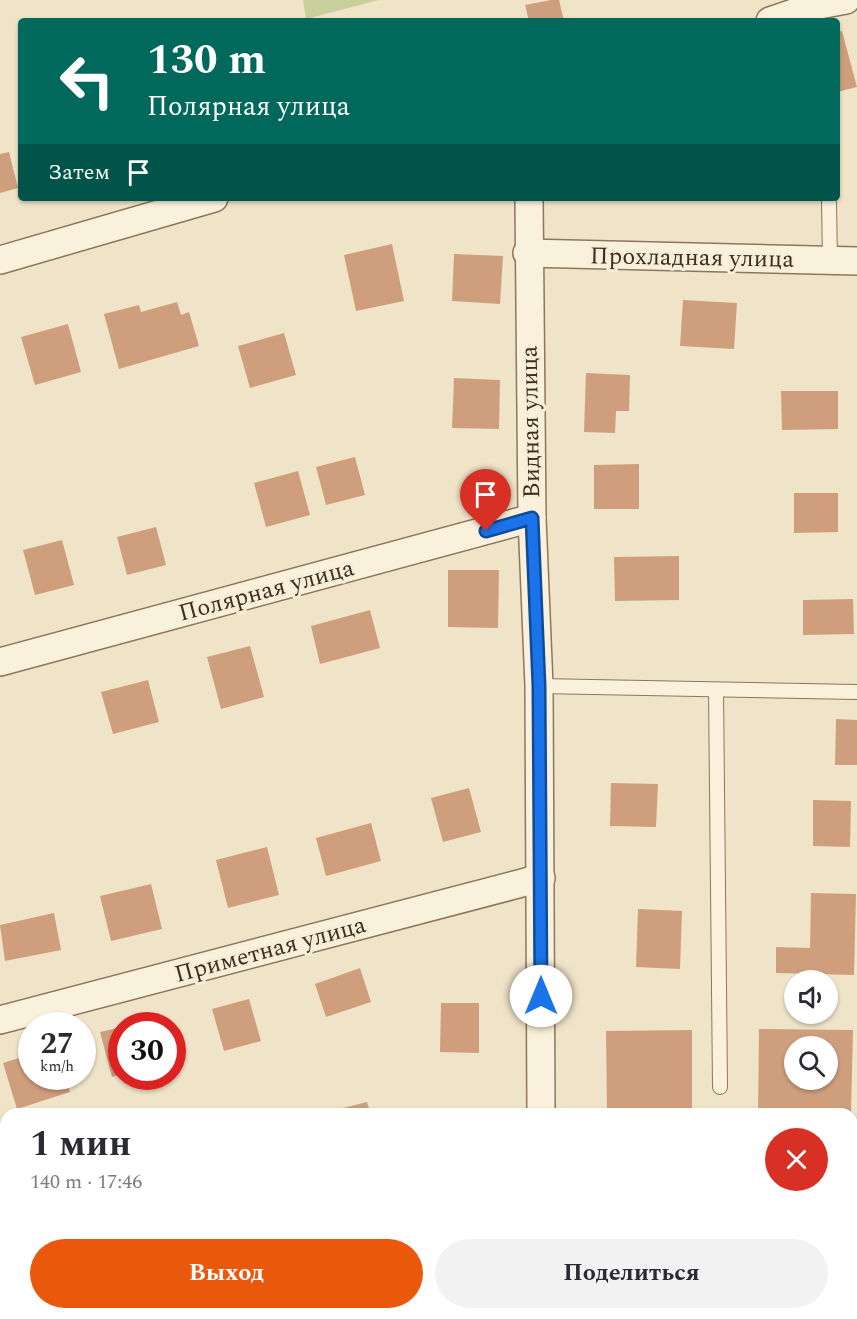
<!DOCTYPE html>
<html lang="ru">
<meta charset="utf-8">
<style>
:root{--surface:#fff;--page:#f2f2f3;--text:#2b2b33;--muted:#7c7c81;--accent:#ea580c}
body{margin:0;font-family:Spectral,serif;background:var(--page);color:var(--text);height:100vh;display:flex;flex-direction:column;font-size:22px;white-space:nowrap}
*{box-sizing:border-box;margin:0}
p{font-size:20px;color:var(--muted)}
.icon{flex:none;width:33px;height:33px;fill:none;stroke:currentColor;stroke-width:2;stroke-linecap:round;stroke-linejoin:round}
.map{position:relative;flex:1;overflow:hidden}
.panel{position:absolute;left:0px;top:1108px;width:858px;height:212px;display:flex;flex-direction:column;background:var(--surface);border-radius:18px 18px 0 0;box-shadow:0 2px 4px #0004}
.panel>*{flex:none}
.hud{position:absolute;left:18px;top:18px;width:822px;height:183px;border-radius:6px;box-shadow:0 2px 4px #0004;background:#00695c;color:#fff;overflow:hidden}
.fabs{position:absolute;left:784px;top:970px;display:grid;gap:12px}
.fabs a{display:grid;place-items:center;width:54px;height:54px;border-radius:50%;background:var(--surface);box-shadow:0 2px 4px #0004;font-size:30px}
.speed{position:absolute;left:18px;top:1012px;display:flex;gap:12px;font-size:30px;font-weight:700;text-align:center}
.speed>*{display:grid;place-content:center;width:78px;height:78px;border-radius:50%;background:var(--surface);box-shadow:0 2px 4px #0004;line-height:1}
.speed small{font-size:15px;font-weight:400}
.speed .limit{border:9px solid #d22;background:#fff;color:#111}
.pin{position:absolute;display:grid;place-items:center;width:51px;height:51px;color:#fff;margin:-62px -26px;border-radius:50% 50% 50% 0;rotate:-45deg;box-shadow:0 0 6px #0007}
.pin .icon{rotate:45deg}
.me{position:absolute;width:66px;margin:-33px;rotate:0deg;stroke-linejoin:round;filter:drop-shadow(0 0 4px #0008)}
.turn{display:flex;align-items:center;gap:21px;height:126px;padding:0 30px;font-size:27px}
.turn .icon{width:78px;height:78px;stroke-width:2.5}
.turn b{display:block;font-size:42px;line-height:51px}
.then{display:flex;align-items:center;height:57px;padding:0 30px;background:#0003;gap:12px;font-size:22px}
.round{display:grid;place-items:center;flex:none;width:63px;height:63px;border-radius:32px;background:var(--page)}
.head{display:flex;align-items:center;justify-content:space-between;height:102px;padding:0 30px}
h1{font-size:36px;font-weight:700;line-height:45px}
.action{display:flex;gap:12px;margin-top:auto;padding:12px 30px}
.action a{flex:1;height:69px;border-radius:36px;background:var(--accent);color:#fff;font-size:24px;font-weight:700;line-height:69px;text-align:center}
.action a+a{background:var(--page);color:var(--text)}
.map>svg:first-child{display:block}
.green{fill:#c9cf9b}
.building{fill:#cf9f7d;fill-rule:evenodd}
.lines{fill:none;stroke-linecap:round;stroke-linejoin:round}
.lane-casing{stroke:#8d765c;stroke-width:16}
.street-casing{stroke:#8d765c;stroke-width:30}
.lane{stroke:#faf1dc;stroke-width:14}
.street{stroke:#faf1dc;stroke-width:27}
.route-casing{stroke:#114b97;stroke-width:15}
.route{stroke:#1a73e8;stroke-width:10}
.labels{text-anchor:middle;stroke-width:6;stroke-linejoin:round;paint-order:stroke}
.street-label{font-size:24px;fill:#3d2e20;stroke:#f7eed8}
</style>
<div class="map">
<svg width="857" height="1319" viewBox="0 0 857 1319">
<rect width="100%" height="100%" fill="#f0e4c8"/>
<polygon class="green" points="303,0 379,0 306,19"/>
<g class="building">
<polygon points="551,0 559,0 564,21 529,21 525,5"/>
<polygon points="842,31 857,87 837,92 837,32"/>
<polygon points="9,152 18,188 0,193 0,154"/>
<polygon points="392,244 404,301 356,311 344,255"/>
<polygon points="454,254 503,256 500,304 452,301"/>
<polygon points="683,300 737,303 734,349 680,346"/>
<polygon points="177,302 181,315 189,312 199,346 119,369 104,314 139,305 141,312"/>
<polygon points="68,324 81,372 35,385 21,337"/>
<polygon points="284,333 296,375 250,388 238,346"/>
<polygon points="586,373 630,375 629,411 616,411 615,433 584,432"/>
<polygon points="454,378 500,380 499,429 452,428"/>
<polygon points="781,391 838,391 838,429 782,430"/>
<polygon points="355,457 365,495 326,505 316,467"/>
<polygon points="639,464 639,509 594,509 594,465"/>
<polygon points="298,471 310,515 266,527 254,483"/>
<polygon points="794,493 838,493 838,532 794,533"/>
<polygon points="156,527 166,565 127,575 117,537"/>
<polygon points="62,540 74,585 35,595 23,550"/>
<polygon points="679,556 679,600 615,601 614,557"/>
<polygon points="448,570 499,570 498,628 448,627"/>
<polygon points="853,599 854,634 803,635 803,600"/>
<polygon points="370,610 380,648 320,664 311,626"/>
<polygon points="250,646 264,697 221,709 207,657"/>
<polygon points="148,680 159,722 113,734 101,692"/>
<polygon points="836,719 857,720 857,765 835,765"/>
<polygon points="611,783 658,784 656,827 610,826"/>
<polygon points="469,788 481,832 443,842 431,798"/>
<polygon points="813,800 851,801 850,847 813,846"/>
<polygon points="371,823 381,861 326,876 316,838"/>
<polygon points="267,847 279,895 228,908 216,860"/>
<polygon points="151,884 162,929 111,941 100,896"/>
<polygon points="811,893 856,894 854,975 776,973 776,947 810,948"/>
<polygon points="638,909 682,911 680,969 636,967"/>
<polygon points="54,913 61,950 5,961 0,925"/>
<polygon points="360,968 371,1002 326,1017 315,984"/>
<polygon points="249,999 261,1041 224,1051 212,1009"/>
<polygon points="441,1003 479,1003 479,1053 440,1052"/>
<polygon points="122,1027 122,1074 112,1077 100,1032"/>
<path d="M759,1029L853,1030L851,1114H758ZM795,1047H828V1080H795Z"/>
<polygon points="692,1030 692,1113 607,1114 606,1031"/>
<polygon points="32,1054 32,1077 65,1077 70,1092 17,1109 3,1063"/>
<polygon points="367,1102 370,1112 376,1111 377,1114 341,1114 339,1109"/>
</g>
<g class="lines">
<g class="lane-casing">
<g id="lane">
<polyline points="829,202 830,260"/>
<polyline points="539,686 857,692"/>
<polyline points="716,690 720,1087"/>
</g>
</g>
<g class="street-casing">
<g id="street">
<polyline points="770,21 814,6 846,0"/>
<polyline points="529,198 532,518 539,686 541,1114"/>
<polyline points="527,253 857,261"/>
<polyline points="0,260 214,198"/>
<polyline points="0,662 532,518"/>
<polyline points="0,1020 541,878"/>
<polyline points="542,1314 542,1319"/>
<polyline points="263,1319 280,1314"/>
</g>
</g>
<use href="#lane" class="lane"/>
<use href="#street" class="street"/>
</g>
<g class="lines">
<g class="route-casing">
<polyline id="route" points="486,531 532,518 539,686 541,996"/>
</g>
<use href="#route" class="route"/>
</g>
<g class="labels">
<g class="street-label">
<text transform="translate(692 257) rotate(1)" y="8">Прохладная улица</text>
<text transform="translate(530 422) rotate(-91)" y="8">Видная улица</text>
<text transform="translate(266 590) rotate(-15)" y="8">Полярная улица</text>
<text transform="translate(270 949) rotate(-15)" y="8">Приметная улица</text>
</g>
</g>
</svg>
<div class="fabs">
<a><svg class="icon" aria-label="sound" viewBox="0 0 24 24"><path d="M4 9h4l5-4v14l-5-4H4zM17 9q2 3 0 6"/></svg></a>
<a><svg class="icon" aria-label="search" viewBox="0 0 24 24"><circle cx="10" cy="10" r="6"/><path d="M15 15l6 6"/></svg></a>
</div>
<div class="speed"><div>27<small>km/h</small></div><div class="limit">30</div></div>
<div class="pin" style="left:486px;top:531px;background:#d93025"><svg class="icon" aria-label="arrive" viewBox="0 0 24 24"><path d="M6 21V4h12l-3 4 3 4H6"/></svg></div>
<svg class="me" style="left:541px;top:996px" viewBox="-20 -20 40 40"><circle r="19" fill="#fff"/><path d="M0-13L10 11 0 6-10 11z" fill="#1a73e8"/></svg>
<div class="hud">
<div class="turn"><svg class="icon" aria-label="left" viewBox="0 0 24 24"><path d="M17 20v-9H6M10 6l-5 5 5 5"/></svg><div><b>130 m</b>Полярная улица</div></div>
<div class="then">Затем<svg class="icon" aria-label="arrive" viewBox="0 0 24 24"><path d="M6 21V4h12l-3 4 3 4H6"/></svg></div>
</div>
<section class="panel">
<div class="head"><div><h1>1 мин</h1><p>140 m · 17:46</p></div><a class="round" style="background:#d93025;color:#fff"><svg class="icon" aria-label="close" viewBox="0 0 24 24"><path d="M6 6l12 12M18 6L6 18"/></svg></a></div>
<div class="action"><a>Выход</a><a>Поделиться</a></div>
</section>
</div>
